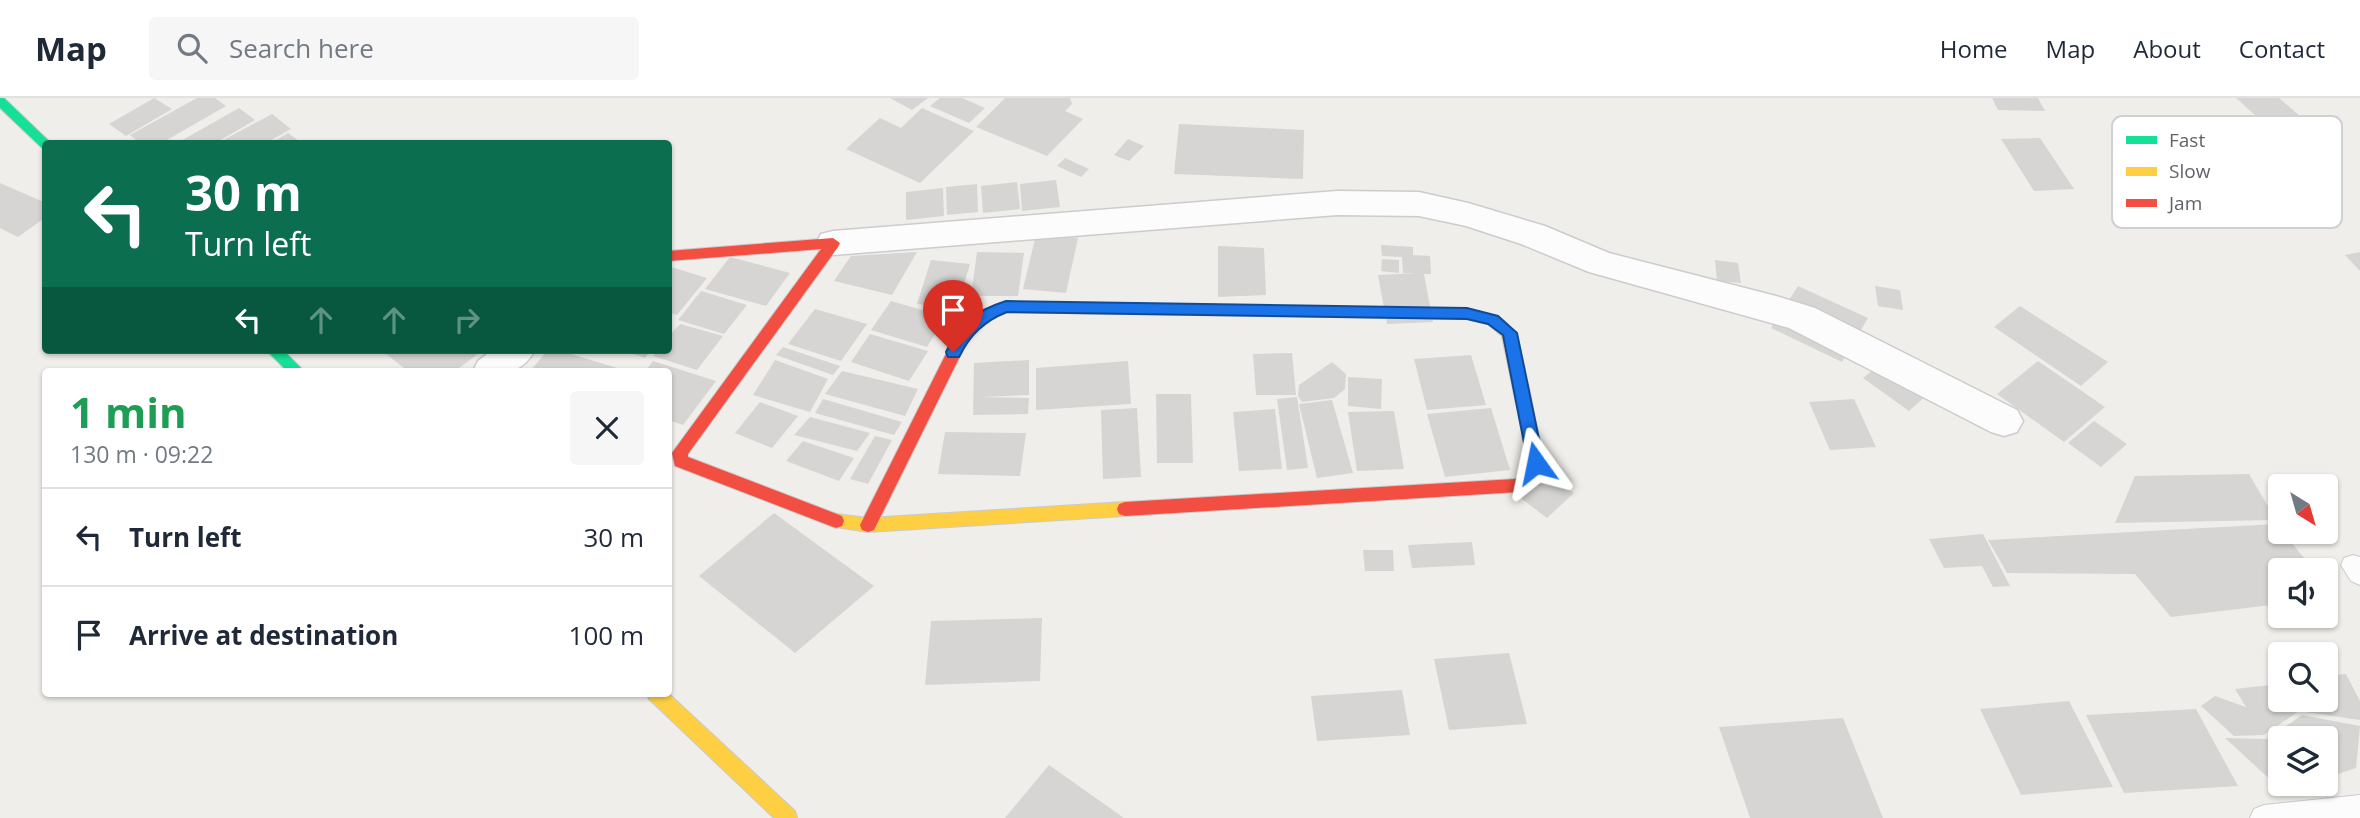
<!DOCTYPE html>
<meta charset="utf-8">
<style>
:root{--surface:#fff;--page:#f6f6f7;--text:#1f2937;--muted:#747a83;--line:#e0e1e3}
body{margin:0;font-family:"Open Sans",sans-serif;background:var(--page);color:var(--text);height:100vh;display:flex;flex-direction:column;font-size:26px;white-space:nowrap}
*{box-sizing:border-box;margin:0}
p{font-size:23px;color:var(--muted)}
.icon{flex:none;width:38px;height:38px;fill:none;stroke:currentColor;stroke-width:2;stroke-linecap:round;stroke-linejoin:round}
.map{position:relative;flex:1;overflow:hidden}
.panel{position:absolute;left:42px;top:270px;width:630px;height:329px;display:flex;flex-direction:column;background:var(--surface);border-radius:7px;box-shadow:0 2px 5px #0004}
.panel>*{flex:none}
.top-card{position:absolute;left:42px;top:42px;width:630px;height:214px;border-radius:7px;box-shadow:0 2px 5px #0004;background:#0b6e4f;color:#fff;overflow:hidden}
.needle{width:46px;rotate:143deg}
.fabs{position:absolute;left:2268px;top:376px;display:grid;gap:14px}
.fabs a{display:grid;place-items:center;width:70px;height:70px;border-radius:7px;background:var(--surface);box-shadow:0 2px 5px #0004;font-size:35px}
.pin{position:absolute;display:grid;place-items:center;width:60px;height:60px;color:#fff;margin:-72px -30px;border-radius:50% 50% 50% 0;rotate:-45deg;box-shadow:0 0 7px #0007}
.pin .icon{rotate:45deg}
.me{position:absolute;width:77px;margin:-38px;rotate:348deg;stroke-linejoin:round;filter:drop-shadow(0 0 5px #0008)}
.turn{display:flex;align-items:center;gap:24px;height:147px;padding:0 28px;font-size:32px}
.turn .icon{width:91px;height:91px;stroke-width:2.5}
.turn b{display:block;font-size:49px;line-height:60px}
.lanes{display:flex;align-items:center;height:66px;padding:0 28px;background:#0003;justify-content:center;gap:35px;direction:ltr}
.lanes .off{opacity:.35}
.round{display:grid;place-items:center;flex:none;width:74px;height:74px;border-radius:7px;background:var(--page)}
.headline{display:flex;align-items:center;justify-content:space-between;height:119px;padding:0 28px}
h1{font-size:42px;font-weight:700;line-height:52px;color:#1e9e55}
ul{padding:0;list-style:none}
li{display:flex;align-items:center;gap:21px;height:98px;padding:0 28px;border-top:2px solid var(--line)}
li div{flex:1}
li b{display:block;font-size:26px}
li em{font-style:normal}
header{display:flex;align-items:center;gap:42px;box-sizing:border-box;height:98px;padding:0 35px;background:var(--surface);border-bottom:2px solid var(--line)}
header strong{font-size:33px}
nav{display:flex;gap:38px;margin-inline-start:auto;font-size:24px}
.search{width:490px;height:63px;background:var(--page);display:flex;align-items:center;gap:18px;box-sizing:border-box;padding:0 24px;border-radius:7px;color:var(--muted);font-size:26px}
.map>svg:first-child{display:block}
.building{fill:#d6d5d3}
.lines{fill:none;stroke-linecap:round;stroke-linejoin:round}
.lane-casing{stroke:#cbcccc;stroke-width:2}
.street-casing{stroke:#cbcccc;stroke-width:3}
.fast-casing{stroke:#cacacb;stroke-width:2}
.slow-casing{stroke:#cacacb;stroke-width:2}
.jam-casing{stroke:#cacacb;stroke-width:2}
.lane{fill:#fdfcfc;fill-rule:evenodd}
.street{fill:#fdfcfc;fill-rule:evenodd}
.fast{fill:#16e098;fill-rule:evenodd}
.slow{fill:#ffcf43;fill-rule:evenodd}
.jam{fill:#f24e42;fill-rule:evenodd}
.route{fill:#1a73e8;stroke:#114b97;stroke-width:2}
.key{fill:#fff;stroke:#cfd0d2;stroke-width:2}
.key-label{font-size:19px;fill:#5f6368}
</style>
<header>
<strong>Map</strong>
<div class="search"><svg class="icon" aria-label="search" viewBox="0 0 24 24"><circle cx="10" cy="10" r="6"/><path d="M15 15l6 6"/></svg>Search here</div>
<nav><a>Home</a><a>Map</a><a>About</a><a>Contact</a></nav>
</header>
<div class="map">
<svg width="2360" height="720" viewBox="0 0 2360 720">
<rect width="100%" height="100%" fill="#efeeea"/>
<g class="building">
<polygon points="154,0 172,11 126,38 109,26"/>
<polygon points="197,0 215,0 226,8 160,46 141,46 130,37"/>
<polygon points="890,0 928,0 912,12"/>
<polygon points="940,0 962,0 985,10 969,25 930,8"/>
<polygon points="1005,0 1070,0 1072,6 1065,13 1083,21 1047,58 976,29"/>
<polygon points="1992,0 2038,0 2045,13 1998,12"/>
<polygon points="2236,0 2279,0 2300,18 2265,26"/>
<polygon points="239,10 255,22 214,46 179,44"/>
<polygon points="922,10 974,33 920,85 846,51 880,20 901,30"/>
<polygon points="272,16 291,31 264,46 216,46"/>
<polygon points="1179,26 1304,32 1303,81 1174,76"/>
<polygon points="288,35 303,46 270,46"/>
<polygon points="2040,40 2074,91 2034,93 2001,41"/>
<polygon points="1128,41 1144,48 1129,63 1114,57"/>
<polygon points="1065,60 1089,71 1081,79 1057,68"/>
<polygon points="1056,82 1060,109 1022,113 1020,86"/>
<polygon points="1017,84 1020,111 983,115 981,88"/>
<polygon points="0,85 46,105 46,119 18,139 0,130"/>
<polygon points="977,86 978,114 947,117 946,89"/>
<polygon points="943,90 944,118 906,122 906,94"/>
<polygon points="1036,137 1078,140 1066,195 1023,191"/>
<polygon points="1381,147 1413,149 1413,157 1430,158 1431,176 1424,176 1433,224 1387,226 1378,177 1417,175 1403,175 1402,159 1382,158"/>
<polygon points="1218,148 1264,150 1266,197 1218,199"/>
<polygon points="917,154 892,197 834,183 851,158"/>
<polygon points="977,154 1024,155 1018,198 971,198"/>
<polygon points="2360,154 2360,173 2345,157"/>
<polygon points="730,159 790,175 766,208 705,191"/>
<polygon points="1382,161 1399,162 1399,175 1381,173"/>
<polygon points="931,162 970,166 957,209 917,206"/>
<polygon points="1715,162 1738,165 1741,185 1717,183"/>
<polygon points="668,168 707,180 677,217 668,214"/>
<polygon points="1798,188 1868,220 1842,264 1771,230"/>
<polygon points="1875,188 1900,192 1903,212 1878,208"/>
<polygon points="701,193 747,207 724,236 678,222"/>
<polygon points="891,203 946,219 927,249 871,232"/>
<polygon points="2020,208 2108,264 2081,288 1994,229"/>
<polygon points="815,211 867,226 841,263 788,246"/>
<polygon points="680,226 723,238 697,272 653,258 658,252 668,252 668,239"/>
<polygon points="870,236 928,253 909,283 851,264"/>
<polygon points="783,249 840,268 833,277 776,257"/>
<polygon points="381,252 483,252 455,273 408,273"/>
<polygon points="548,252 558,252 627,273 530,273"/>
<polygon points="621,252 651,252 645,260"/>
<polygon points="1292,255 1296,297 1256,297 1253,256"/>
<polygon points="1471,257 1486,307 1427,312 1414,261"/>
<polygon points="775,262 828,281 810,314 753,297"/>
<polygon points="1029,262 1029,297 981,299 1029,300 1028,316 973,317 974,265"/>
<polygon points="653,263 716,283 683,327 668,322 668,273 645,273"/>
<polygon points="1128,263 1131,306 1036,312 1036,270"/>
<polygon points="2038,263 2105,309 2064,344 1997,296"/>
<polygon points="1332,264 1346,276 1345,291 1334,300 1302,304 1298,298 1299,287"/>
<polygon points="1881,266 1927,297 1909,313 1863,280"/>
<polygon points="842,273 918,291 905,318 825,296"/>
<polygon points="1348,279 1382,281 1381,311 1348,308"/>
<polygon points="1156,296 1191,296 1193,365 1157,365"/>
<polygon points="1297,299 1308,370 1287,372 1277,301"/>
<polygon points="823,301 902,324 894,337 815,315"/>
<polygon points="1854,301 1876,349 1830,352 1809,304"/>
<polygon points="1332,302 1353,375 1317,380 1299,306"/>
<polygon points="760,304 798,318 772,350 735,335"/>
<polygon points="1137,310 1141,379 1103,381 1101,312"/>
<polygon points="1491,310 1510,372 1445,379 1427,316"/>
<polygon points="1275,311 1282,371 1239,373 1233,314"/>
<polygon points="1394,313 1404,371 1357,373 1348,314"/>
<polygon points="810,319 870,335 857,353 794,337"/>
<polygon points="2094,323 2127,346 2101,369 2068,345"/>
<polygon points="945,334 1026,335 1020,378 938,376"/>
<polygon points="875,338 892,342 868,386 850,381"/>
<polygon points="803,343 854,360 839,383 786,363"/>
<polygon points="1546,373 1574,395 1547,420 1518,398"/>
<polygon points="2249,376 2276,422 2115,425 2135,378"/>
<polygon points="774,415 874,488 795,555 699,478"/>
<polygon points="2276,426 2314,472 2280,472 2280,506 2171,519 2135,476 2007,475 1988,442"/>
<polygon points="1983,436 2010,488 1993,489 1982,468 1944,470 1929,441"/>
<polygon points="1472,444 1475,467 1412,470 1408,447"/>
<polygon points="1363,452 1393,452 1394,473 1365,473"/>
<polygon points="1042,520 1040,583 925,587 931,523"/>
<polygon points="1509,555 1527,626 1449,632 1434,561"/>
<polygon points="2346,576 2360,603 2360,622 2299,613 2264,637 2234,638 2201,608 2215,598 2246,609 2235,591 2271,587 2280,595 2280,602 2326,602 2326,578"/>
<polygon points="1402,592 1410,637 1317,643 1311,598"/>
<polygon points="2069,603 2113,689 2021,697 1980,611"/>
<polygon points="2196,611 2238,688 2124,695 2086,617"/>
<polygon points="2302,617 2360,628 2356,670 2326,680 2326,640 2280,640 2280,686 2312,686 2287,697 2225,640 2267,641"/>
<polygon points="1843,620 1883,720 1750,720 1719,629"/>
<polygon points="1049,667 1124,720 1005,720"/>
</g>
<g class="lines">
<g class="lane-casing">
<g id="lane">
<polygon points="2353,457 2360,459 2360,487 2351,483 2341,467 2344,460"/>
<polygon points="2360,697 2360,720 2250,720 2254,711 2264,707"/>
</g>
</g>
<g class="street-casing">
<g id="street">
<polygon points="1337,93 1419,94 1468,105 1545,128 1609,155 1776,198 1815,210 2017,312 2023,323 2017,334 2004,338 1991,334 1789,230 1589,174 1521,146 1466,128 1419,118 1337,117 833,157 821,154 816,145 821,136 833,133"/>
<path d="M492,252H535C520,280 500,273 473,273L478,263Z"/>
</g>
</g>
<g class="fast-casing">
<g id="fast">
<polygon points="0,0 4,0 52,46 46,46 46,50 41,49 0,10"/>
<polygon points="266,252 283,252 304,273 287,273"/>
</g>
</g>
<g class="slow-casing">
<g id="slow">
<path d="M1126,206L1467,211C1522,224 1516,235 1528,286L1520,292L1512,286L1502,238L1488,226L1467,221L1126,216L1119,211Z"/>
<polygon points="1125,404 1131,406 1133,411 1131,416 1125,418 868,434 830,428 828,423 830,418 836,416 868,420"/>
<polygon points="646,595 668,595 795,713 797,720 774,720 649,601"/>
</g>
</g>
<g class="jam-casing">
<g id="jam">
<polygon points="833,140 840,145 838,149 688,356 688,359 842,418 844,423 842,428 836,430 675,368 672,355 821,151 668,163 668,153"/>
<polygon points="1006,204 1126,206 1133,211 1126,216 1007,214 992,220 969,240 874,432 868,434 862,432 860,427 958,232 982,212"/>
<polygon points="1520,280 1528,286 1544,364 1537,384 1518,394 1125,418 1119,416 1117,411 1119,406 1125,404 1515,381 1524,375 1528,364 1512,286"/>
</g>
</g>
<use href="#lane" class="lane"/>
<use href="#street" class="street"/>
<use href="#fast" class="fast"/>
<use href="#slow" class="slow"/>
<use href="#jam" class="jam"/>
</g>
<path class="route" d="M1006,203L1467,210L1498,218L1517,235L1544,365L1536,371L1528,365L1503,237L1488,226L1467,221L1007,214C984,223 970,237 959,259H948L946,254C960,225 975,213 1006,203Z"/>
<rect x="2112" y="18" width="230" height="112" rx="10" class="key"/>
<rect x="2126" y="38" width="31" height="8" fill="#16e098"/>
<rect x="2126" y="69" width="31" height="9" fill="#ffcf43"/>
<rect x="2126" y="101" width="31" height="8" fill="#f24e42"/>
<g class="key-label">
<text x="2169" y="49">Fast</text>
<text x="2169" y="80">Slow</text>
<text x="2169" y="112">Jam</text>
</g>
</svg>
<div class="fabs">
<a><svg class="needle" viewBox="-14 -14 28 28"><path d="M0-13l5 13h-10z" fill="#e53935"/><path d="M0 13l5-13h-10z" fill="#747a83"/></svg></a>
<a><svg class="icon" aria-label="sound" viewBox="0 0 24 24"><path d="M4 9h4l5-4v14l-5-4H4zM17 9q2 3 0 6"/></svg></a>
<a><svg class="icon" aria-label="search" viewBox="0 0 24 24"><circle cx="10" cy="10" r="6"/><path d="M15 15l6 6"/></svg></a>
<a><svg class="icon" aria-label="layers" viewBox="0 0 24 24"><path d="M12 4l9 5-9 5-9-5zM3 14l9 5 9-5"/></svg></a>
</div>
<div class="pin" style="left:953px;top:254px;background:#d93025"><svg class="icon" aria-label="arrive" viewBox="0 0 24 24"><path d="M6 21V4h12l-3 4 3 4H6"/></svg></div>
<svg class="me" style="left:1536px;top:365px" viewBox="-20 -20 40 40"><path d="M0-17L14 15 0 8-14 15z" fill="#1a73e8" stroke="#fff" stroke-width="4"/></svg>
<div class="top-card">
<div class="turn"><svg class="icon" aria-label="left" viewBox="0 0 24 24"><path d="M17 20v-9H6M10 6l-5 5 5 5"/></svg><div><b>30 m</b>Turn left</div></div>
<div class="lanes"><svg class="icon" aria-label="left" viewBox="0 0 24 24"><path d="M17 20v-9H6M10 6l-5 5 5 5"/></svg><svg class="icon off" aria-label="ahead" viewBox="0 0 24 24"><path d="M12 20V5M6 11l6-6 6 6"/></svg><svg class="icon off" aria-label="ahead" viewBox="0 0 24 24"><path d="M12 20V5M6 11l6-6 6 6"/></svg><svg class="icon off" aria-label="right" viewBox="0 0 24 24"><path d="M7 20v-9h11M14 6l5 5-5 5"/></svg></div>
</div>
<section class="panel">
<div class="headline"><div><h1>1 min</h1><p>130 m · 09:22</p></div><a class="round"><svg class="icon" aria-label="close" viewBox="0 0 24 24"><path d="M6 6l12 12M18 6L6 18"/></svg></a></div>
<ul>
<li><svg class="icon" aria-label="left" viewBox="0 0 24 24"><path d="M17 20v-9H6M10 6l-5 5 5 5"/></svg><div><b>Turn left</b></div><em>30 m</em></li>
<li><svg class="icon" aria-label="arrive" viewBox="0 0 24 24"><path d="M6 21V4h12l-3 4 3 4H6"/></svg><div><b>Arrive at destination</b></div><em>100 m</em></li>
</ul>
</section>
</div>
